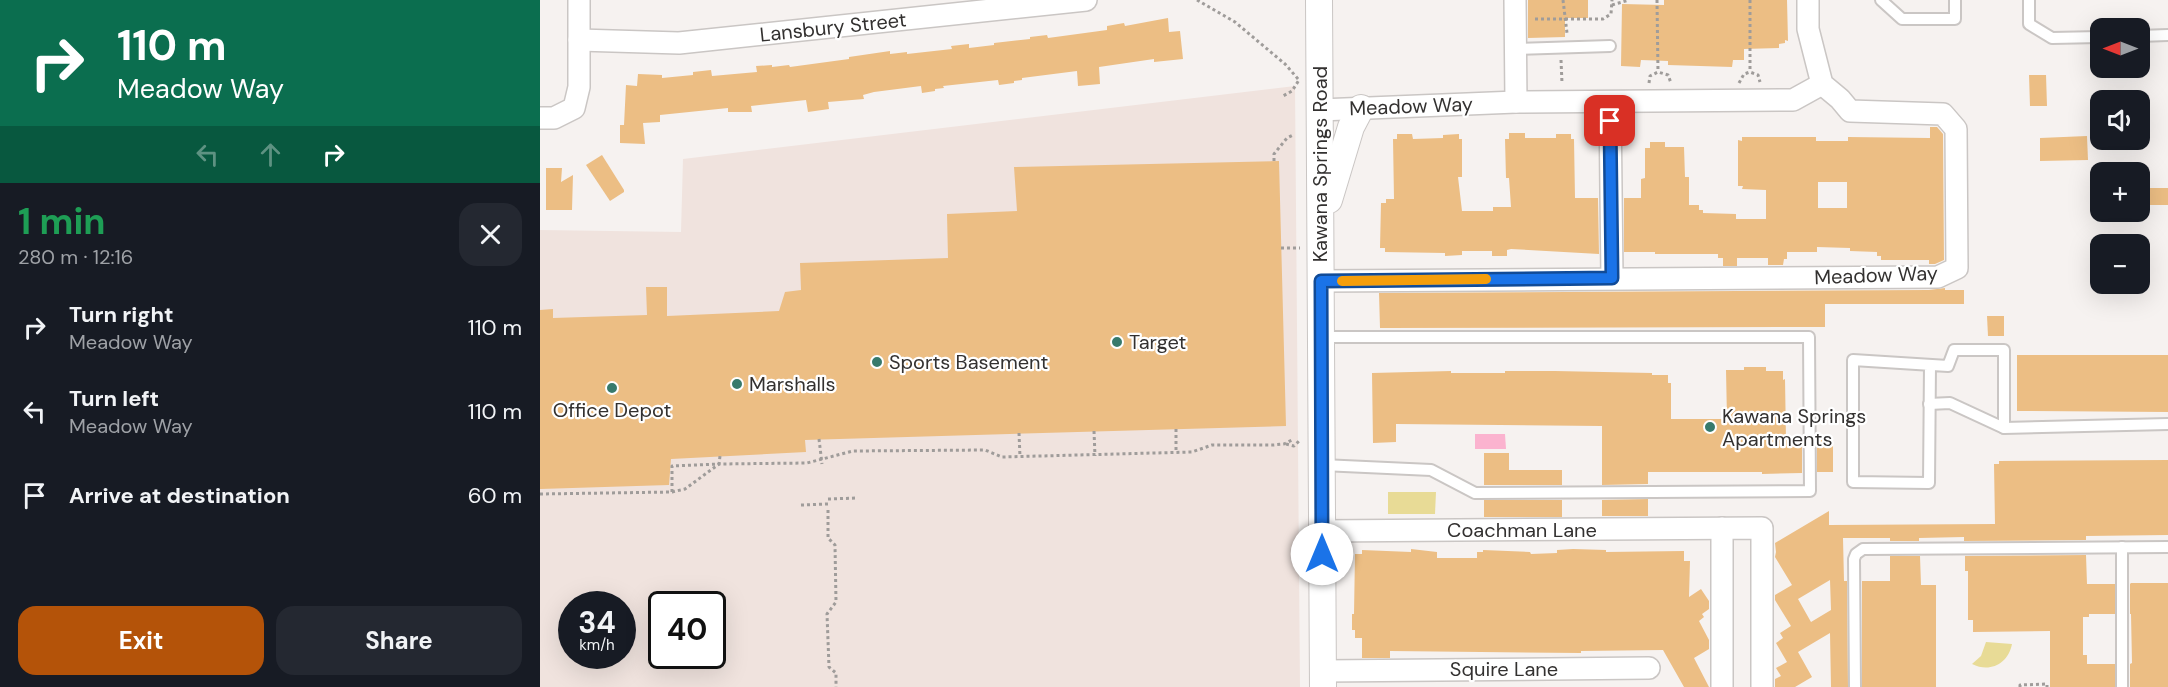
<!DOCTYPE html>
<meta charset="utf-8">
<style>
:root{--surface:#171b24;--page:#242831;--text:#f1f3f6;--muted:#9ea1a6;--accent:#b45309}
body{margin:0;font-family:"DM Sans",sans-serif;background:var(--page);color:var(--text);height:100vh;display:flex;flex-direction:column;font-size:22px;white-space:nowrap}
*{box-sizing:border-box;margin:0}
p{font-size:20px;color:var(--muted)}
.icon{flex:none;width:33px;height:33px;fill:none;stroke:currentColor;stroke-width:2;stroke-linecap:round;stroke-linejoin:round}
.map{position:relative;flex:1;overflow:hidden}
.drawer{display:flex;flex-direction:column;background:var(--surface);width:540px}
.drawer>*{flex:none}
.banner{background:#0b6e4f;color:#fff;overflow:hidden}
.needle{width:39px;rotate:270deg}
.controls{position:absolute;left:1550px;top:18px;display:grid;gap:12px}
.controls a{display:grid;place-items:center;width:60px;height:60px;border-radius:12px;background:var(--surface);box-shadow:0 6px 24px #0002;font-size:30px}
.speed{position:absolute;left:18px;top:591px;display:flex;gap:12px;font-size:30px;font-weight:700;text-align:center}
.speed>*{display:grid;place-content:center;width:78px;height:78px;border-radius:50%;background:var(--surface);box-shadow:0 6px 24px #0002;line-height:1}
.speed small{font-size:15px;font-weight:400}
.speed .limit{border:3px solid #111;border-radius:9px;background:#fff;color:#111}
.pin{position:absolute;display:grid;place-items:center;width:51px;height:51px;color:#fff;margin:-26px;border-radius:12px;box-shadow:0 3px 9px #0006}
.me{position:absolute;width:66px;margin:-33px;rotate:0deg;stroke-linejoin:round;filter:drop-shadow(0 0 4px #0008)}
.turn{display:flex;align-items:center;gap:21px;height:126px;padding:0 18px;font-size:27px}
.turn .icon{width:78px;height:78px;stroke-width:2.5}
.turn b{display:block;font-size:42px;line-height:51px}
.lanes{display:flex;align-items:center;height:57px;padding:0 18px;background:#0003;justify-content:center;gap:30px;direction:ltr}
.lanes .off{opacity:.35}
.round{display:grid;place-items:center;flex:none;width:63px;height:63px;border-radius:18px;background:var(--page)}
.headline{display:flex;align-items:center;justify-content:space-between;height:102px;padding:0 18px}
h1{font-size:36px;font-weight:700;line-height:45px;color:#1e9e55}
.action{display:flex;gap:12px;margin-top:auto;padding:12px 18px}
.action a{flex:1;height:69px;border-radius:18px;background:var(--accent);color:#fff;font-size:24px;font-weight:700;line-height:69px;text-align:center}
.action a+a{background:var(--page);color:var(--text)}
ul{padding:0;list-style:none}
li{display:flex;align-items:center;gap:18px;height:84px;padding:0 18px}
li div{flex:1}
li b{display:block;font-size:22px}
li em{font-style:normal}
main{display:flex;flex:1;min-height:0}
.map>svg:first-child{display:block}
.built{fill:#f0e3de;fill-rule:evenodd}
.green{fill:#e8db96}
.water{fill:#fbb3cf}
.building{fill:#ecbe84;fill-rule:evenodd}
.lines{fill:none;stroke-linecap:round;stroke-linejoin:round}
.service-casing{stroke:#cac6c4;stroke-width:14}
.minor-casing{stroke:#cac6c4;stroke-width:24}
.tertiary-casing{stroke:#cac6c4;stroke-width:28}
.path{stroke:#9f9c9a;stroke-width:3;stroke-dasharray:3 3;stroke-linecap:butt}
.service{stroke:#fff;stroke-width:10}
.minor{stroke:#fff;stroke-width:21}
.tertiary{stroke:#fff;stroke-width:26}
.route-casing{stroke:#114b97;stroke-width:15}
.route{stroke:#1a73e8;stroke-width:10}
.slow{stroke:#f59e0b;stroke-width:10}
.poi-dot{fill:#377a6c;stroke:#fff;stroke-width:2}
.labels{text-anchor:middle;stroke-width:4.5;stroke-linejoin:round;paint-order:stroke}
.street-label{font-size:20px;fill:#333130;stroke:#fff}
.poi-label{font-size:20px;fill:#333130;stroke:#fff;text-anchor:start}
</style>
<main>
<section class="drawer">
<div class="banner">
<div class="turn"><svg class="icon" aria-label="right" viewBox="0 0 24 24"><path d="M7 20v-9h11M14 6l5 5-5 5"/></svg><div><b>110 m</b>Meadow Way</div></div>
<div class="lanes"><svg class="icon off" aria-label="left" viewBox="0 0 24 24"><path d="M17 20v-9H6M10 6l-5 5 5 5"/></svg><svg class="icon off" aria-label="ahead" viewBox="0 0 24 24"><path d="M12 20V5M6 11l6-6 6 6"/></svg><svg class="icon" aria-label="right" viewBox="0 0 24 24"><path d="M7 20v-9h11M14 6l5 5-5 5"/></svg></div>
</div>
<div class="headline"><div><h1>1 min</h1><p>280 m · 12:16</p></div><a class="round"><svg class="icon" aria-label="close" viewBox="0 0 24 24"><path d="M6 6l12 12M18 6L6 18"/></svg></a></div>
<ul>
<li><svg class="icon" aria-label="right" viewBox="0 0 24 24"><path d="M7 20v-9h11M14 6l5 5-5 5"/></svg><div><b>Turn right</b><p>Meadow Way</p></div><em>110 m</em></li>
<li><svg class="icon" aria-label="left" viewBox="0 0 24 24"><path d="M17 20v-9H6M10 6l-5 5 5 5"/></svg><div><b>Turn left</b><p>Meadow Way</p></div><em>110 m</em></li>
<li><svg class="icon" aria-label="arrive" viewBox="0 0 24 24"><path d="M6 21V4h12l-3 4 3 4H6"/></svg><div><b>Arrive at destination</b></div><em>60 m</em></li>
</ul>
<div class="action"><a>Exit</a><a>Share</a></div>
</section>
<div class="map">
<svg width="1628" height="687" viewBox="0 0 1628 687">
<rect width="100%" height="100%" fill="#f6f2f0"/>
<path class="built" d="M755,86L760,687H0V230L141,232L143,159ZM32,604H82V656H32ZM122,604H172V656H122Z"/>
<g class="green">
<polygon points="848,492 896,492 895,514 848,514"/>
<path d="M1446,642L1472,644C1468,664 1450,673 1432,664L1441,656Z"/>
</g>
<polygon class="water" points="935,434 965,434 966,449 935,449"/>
<g class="building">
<polygon points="988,0 1048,0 1048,18 1025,18 1025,37 988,38"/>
<polygon points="1124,0 1247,0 1248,41 1245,40 1245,43 1239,44 1239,48 1204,49 1204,60 1193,60 1192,67 1128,65 1128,61 1101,60 1100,67 1081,66 1082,4 1124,5"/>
<polygon points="628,18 629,32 640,31 643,59 614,62 614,59 559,67 560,84 538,86 537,71 482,78 482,80 474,81 474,83 459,85 458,80 403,86 404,88 395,89 395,91 382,93 381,86 334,92 323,95 324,99 288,102 289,109 268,112 266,100 211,106 212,112 188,112 188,108 120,115 120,122 103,123 105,144 80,143 80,125 84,125 86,85 97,86 98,74 122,75 122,78 153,75 153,72 171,70 172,76 217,72 216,66 232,65 232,67 249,65 250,67 309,59 309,57 350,51 350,54 367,52 367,54 412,49 411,46 429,44 429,48 454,45 454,43 490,39 490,37 507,35 508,38 567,30 567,26 584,23 585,26"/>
<polygon points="1489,75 1506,75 1507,106 1490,106"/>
<path d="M1390,127H1397L1403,134L1404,260L1395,264H1389V260H1341V256H1337V252L1310,251V248L1277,247V252H1247V259H1244L1243,265H1228V258H1197V266H1183V258H1178V254H1115V252H1084V198H1101V179L1105,178V148H1110V142H1125V147H1144L1145,177H1149V205H1159V210H1163V213L1196,214V219H1226V190L1202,189L1203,186H1198V140L1202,141V137H1276V141H1308V137L1390,138ZM1278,182H1307V208H1278Z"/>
<polygon points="969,133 985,133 985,138 1016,138 1016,134 1031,134 1031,139 1034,139 1035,198 1058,198 1059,254 971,249 967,250 967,256 952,256 952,251 922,251 922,255 905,256 905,253 845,252 845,248 840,248 841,203 846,203 846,199 854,199 853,139 857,139 857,134 872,134 873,139 903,138 903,135 919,134 919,139 922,139 922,177 918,177 922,211 953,211 953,207 971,207 969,178 966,178 965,139 969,139"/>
<polygon points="1547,136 1548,160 1500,161 1500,138"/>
<polygon points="62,155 84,190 84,192 70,201 46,165"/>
<polygon points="739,161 746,426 265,440 266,452 131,459 129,485 0,489 0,310 13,309 13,318 107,315 106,287 127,287 127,316 239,311 245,292 261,290 260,263 408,258 407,214 477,211 474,167"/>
<polygon points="6,168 22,168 21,182 33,175 32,210 6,210"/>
<rect x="1599" y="188" width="29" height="17"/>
<polygon points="1405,288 1405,290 1424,290 1424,304 1285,304 1285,327 840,328 839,293 1389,290"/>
<polygon points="1447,316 1464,316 1464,336 1448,336"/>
<polygon points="1477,355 1628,355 1628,412 1477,411"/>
<polygon points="1204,367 1226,367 1226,371 1243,371 1243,380 1245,379 1246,440 1262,440 1262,473 1222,474 1222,472 1108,472 1108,484 1062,485 1062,426 856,424 856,442 833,443 832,373 911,371 911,373 965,373 965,371 1015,371 1112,373 1112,375 1128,375 1128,383 1131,383 1131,419 1187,419 1186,370 1204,370"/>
<rect x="1277" y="440" width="16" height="32"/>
<polygon points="944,453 969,453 969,470 1022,470 1022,485 944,485"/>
<path d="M1628,460V535L1546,536V540L1424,541V537L1379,538V541H1350V538H1303L1304,581H1307L1308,687H1291L1290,633L1258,652L1272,677L1255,687H1235V679L1241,676L1236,668L1247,662L1236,643L1243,638L1240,633L1251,626L1235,600V595L1252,585L1235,557L1236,552L1235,543L1289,511V525L1455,524L1454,464H1459V461ZM1290,580L1291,610L1271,622L1258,599Z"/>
<polygon points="1108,499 1108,516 1062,516 1062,500"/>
<rect x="944" y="500" width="78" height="17"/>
<polygon points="871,549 897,552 897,558 937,558 937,552 943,552 943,550 990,552 991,554 1017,553 1017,550 1033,549 1066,550 1066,552 1144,551 1144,561 1150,561 1149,597 1161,589 1169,601 1169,609 1162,614 1164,617 1159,621 1169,640 1169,649 1154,658 1169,687 1144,687 1123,650 1041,651 1041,653 850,651 850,658 822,658 822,638 815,638 815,630 812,630 812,614 814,614 815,554 822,554 822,550 871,552"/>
<polygon points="1546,555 1547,584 1575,584 1575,614 1549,614 1549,617 1543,617 1543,655 1547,655 1547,664 1575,664 1575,687 1510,687 1510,631 1433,632 1433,620 1428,620 1428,571 1425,571 1425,556"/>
<polygon points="1350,556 1380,556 1381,585 1396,585 1396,687 1322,687 1322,581 1350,581"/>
<polygon points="1591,583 1628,583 1628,687 1590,687 1590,664 1592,663 1591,614 1590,614 1590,584"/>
</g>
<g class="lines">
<g class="service-casing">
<g id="service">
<polyline points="1341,0 1362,19 1415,19 1415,0"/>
<polyline points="1489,0 1489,24 1512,38 1560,37"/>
<polyline points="1599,36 1628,35"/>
<polyline points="975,49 1070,46"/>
<polyline points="782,337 1269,337 1270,491 935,493 891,470 782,465"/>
<polyline points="1390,365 1389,483 1313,482 1313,360 1408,366 1414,350 1464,350 1464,428 1628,424"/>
<polyline points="1389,404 1410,403 1464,428"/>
<polyline points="1582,547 1582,687"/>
<polyline points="1315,687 1314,559 1316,554 1323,549 1628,547"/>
</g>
</g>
<g class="minor-casing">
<g id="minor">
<polyline points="975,0 976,102"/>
<polyline points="39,40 139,43 546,0"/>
<polyline points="1070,102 1072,278"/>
<polyline points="780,110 976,102 1253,100 1282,84"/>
<polyline points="0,118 14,118 34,108 39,87 39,0"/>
<polyline points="781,281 1398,277 1417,268 1416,129 1403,114 1310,111 1300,99 1282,84 1268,29 1268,0"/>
<polyline points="1182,528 1182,687"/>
<polyline points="782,531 1222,528 1222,687"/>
<polyline points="783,671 1109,668"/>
</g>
</g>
<g class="tertiary-casing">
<g id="tertiary">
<polyline points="779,0 783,687"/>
<polyline points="789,200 811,127 821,108"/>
</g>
</g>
<g class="path">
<polyline points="657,0 695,22 745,64 759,80 752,91 743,96"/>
<polyline points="1023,0 1027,33"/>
<polyline points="1117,0 1118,72"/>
<polyline points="1210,0 1210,72"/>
<polyline points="1072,5 1089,0"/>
<polyline points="995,19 1063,19 1071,14 1072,0"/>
<polyline points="1021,60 1022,83"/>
<polyline points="1109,83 1110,76 1118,72 1128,75 1131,83"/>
<polyline points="1199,83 1204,74 1210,72 1218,75 1220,82"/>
<polyline points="734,161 734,154 747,138 753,135"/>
<polyline points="741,248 760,248"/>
<polyline points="636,429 636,453"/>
<polyline points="554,431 555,456"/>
<polyline points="479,433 480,457"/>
<polyline points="279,439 282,464"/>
<polyline points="746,444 754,446 760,440"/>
<polyline points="132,492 132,466 179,464 180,456"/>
<polyline points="0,494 132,492 145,489 179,464 267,463 313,451 445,450 462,457 652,452 672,445 733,445 744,444 754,439"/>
<polyline points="288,499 318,498"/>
<polyline points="261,505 288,504"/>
<polyline points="288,510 288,538 295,545 296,602 287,614 289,667 296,673 296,687"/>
<polyline points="1480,687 1480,685 1507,684 1507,687"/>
</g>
<use href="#service" class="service"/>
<use href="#minor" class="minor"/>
<use href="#tertiary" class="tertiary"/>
</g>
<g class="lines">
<g class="route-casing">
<polyline id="route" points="782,554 781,281 1072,278 1070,121"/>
</g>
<use href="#route" class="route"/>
<polyline class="slow" points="802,281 946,279"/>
</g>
<g class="poi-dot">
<circle cx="577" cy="342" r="6"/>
<circle cx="337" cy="362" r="6"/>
<circle cx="197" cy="384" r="6"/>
<circle cx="72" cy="388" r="6"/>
<circle cx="1170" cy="427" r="6"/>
</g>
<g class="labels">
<g class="street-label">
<text transform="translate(293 27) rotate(-6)" y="7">Lansbury Street</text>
<text transform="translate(871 106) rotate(-2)" y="7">Meadow Way</text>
<text transform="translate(780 164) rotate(-90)" y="7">Kawana Springs Road</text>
<text transform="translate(1336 275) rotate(-2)" y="7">Meadow Way</text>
<text x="982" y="537">Coachman Lane</text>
<text x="964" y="676">Squire Lane</text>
</g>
<g class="poi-label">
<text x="589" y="349">Target</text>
<text x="349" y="369">Sports Basement</text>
<text x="209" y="391">Marshalls</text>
<text x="72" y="417" text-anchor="middle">Office Depot</text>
<text x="1182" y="423">Kawana Springs<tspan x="1182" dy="23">Apartments</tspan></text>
</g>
</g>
</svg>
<div class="controls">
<a><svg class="needle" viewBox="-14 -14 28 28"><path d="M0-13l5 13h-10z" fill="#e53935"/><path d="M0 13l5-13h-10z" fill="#9ea1a6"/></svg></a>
<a><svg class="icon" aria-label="sound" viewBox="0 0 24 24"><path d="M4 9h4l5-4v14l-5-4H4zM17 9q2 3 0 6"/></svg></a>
<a>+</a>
<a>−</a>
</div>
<div class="speed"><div>34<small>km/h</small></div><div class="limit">40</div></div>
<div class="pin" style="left:1070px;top:121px;background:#d93025"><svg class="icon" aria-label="arrive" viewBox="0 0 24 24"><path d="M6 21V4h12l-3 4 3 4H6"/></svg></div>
<svg class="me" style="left:782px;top:554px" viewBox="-20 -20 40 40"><circle r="19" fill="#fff"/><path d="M0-13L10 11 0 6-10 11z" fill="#1a73e8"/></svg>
</div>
</main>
